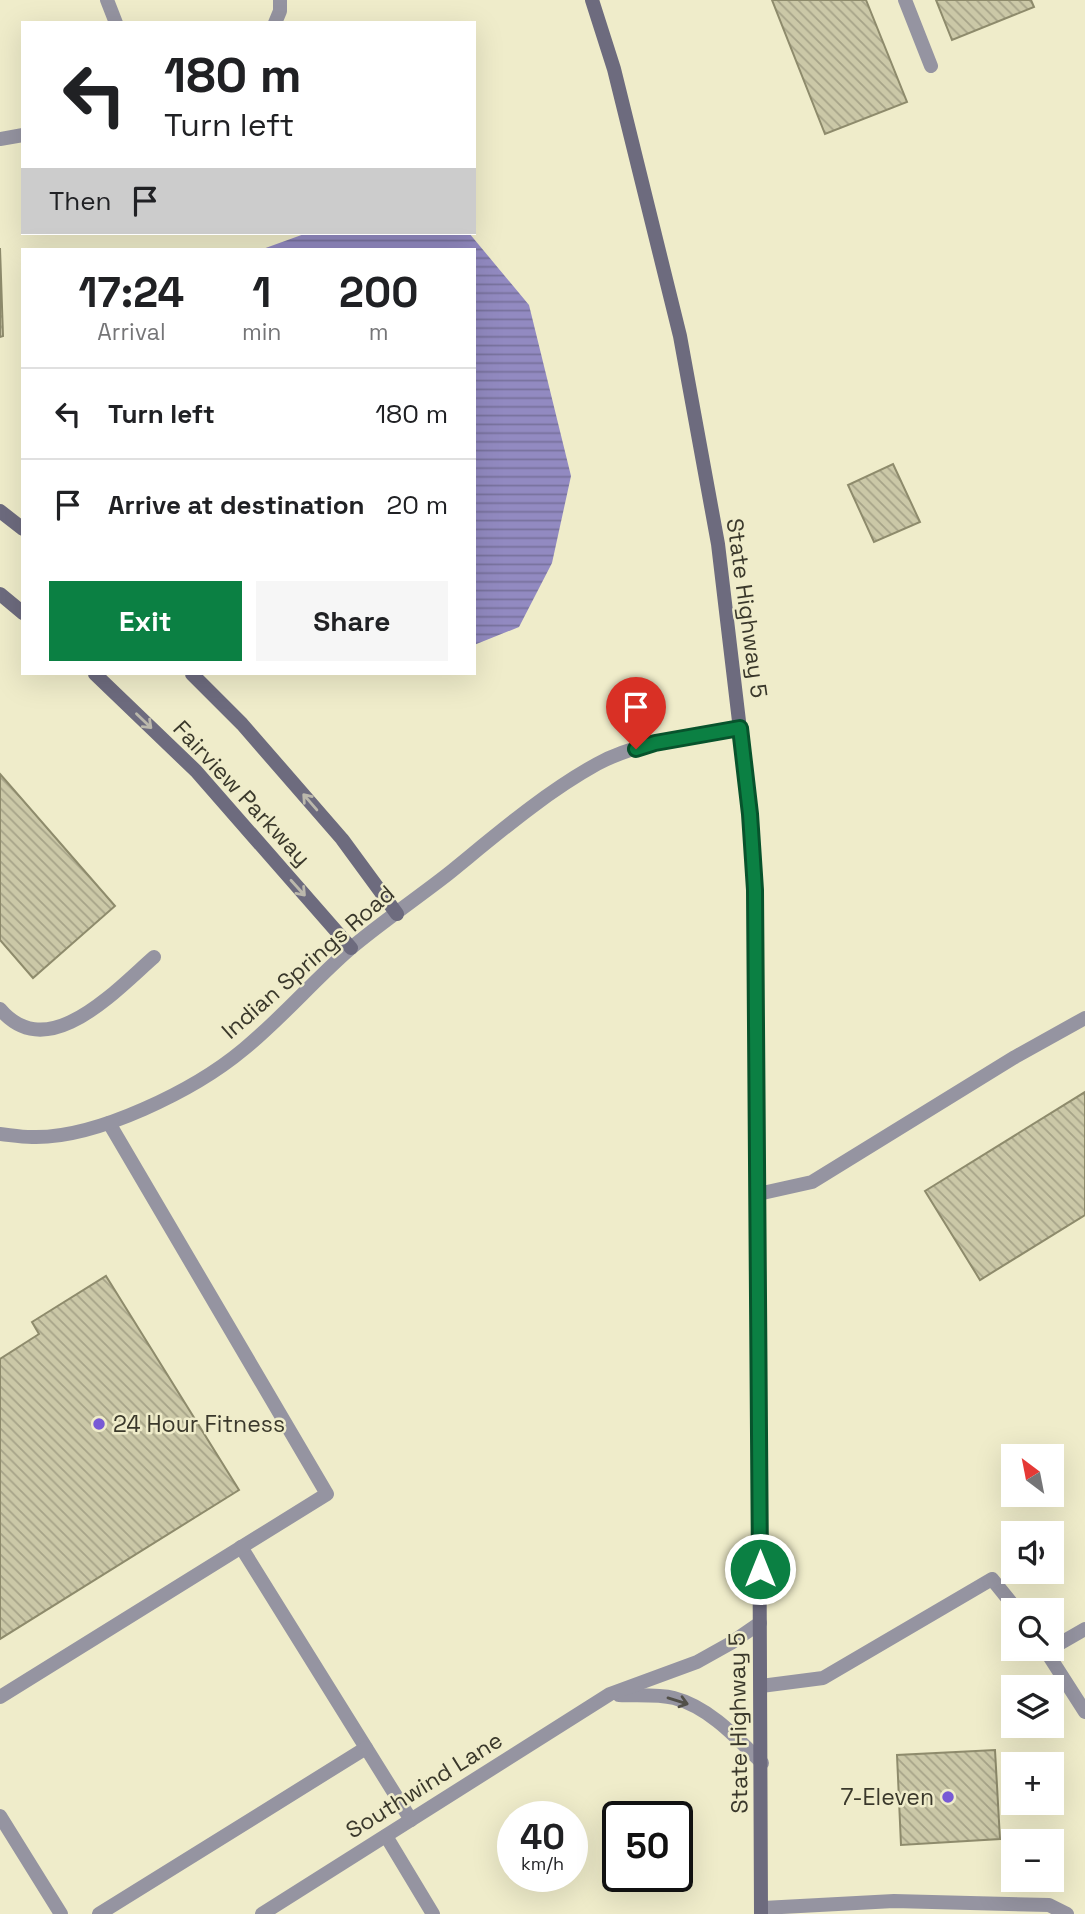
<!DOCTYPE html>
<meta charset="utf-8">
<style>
:root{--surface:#fff;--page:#f6f6f6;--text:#202124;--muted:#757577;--line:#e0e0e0;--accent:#0b8043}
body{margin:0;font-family:"Space Grotesk",sans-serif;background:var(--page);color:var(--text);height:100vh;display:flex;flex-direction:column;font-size:26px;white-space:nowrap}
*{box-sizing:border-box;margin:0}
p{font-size:23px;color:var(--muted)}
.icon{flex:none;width:38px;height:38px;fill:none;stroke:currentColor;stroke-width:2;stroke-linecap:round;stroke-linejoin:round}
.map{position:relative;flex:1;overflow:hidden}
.panel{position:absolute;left:21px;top:248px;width:455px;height:427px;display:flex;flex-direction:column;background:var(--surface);border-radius:0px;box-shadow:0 7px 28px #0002}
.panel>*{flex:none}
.guide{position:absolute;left:21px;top:21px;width:455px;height:214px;border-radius:0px;box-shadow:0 7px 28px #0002;background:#fff;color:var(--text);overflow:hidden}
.needle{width:46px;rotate:328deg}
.controls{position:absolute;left:1001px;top:1444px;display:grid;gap:14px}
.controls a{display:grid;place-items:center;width:63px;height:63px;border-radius:0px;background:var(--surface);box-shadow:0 7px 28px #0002;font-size:35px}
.speed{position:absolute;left:497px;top:1801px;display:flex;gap:14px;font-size:35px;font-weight:700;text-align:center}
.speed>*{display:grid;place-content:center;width:91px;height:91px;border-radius:50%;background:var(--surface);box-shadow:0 7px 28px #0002;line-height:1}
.speed small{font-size:18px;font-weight:400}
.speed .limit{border:4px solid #111;border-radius:10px;background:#fff;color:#111}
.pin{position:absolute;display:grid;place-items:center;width:60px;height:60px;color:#fff;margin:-72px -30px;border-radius:50% 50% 50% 0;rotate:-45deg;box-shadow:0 0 7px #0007}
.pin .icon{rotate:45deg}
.me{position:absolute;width:77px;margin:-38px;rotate:0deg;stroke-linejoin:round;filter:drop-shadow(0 0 5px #0008)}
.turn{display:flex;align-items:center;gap:24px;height:147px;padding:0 28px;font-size:32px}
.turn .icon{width:91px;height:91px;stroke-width:2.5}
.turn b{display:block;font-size:49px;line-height:60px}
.then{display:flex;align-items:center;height:66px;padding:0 28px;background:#0003;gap:14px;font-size:26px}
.eta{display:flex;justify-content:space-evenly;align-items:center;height:119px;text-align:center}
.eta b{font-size:42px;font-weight:600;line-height:49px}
.action{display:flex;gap:14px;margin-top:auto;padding:14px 28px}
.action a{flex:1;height:80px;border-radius:0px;background:var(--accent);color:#fff;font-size:28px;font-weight:600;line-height:80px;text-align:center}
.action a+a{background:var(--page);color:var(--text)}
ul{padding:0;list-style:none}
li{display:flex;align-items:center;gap:21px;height:91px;padding:0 28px;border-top:2px solid var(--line)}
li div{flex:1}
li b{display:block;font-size:26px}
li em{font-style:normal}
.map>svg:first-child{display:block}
.water{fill:url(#water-rules)}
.building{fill:url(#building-back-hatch);stroke:#8e8b6c;stroke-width:2}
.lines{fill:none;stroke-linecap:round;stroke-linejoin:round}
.lane{stroke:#9594a1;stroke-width:14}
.street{stroke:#9594a1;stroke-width:14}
.secondary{stroke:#6d6b7e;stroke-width:14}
.oneway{stroke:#bbb8ac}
.oneway2{stroke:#514f48}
.route-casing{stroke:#07532c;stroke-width:18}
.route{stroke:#0b8043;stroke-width:12}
.poi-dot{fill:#785ad5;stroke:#efecca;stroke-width:2.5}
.labels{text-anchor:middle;stroke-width:5;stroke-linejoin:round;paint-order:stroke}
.street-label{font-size:23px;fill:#3a382b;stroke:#efecca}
.poi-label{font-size:23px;fill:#3a382b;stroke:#efecca;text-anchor:start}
</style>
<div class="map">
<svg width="1085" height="1914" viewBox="0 0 1085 1914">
<defs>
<pattern id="water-rules" width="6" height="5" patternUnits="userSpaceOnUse" patternTransform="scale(1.75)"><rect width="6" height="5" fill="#928ac1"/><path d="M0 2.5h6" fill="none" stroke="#78729d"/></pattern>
<pattern id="building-back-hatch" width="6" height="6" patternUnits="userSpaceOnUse" patternTransform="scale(1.75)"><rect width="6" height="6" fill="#cbc8a7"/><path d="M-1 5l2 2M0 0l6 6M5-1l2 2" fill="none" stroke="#a6a388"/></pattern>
</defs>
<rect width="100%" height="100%" fill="#efecca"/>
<polygon class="water" points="307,233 469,233 529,305 571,476 552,563 519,627 474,645 474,250 260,250"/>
<g class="building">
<polygon points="772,0 866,0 907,102 825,134"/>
<polygon points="936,0 1031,0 1034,7 952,40"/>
<polygon points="0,248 3,336 0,337"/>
<polygon points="893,464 920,522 874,542 848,485"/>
<polygon points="0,774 115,906 33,978 0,940"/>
<polygon points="1085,1092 1085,1215 980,1280 925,1191"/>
<polygon points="106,1276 239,1490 0,1639 0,1359 39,1334 32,1322"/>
<polygon points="995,1750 1000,1839 901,1845 897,1755"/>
</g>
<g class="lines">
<g class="lane">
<polyline points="905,0 931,66"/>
<polyline points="275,23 280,11 280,0"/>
<path d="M0,1009C48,1066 116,990 154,957"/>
<polyline points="758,1194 812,1182 1015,1057 1085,1018"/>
<polyline points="241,1547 411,1820"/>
<polyline points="1044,1648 1085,1712"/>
<polyline points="1052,1648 1085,1629"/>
<polyline points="761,1686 823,1678 992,1579 1017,1610"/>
<polyline points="0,1697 327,1494 109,1123"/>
<polyline points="0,1816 61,1914"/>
<polyline points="386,1836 433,1914"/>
<polyline points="763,1908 894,1901 1049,1905 1067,1914"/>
<polyline points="99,1914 366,1748"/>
</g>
<g class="street">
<polyline points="107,0 116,23"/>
<polyline points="0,139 23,135"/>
<path d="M0,1134C10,1135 21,1137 32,1137C96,1139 195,1090 244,1049C282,1018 314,980 351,948C382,922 416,899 448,874C496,835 543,794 597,764C639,741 694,736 740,728"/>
<path d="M619,1695C636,1696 657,1694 674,1698C709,1707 737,1738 762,1763"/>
<polyline points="262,1914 610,1694 697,1662 731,1643 760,1623"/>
</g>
<g class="secondary">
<polyline points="592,0 614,69 680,336 718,544 750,814 755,890 758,1194 761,1914"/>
<polyline points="0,511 23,529"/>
<polyline points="0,594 23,613"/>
<polyline points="95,674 196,771 351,948"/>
<polyline points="192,674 242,724 342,839 397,914"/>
</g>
</g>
<defs><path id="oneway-shaft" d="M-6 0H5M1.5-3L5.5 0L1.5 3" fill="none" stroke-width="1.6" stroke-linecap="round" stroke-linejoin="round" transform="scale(1.75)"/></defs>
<g class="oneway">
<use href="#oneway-shaft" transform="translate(144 721) rotate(44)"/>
<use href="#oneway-shaft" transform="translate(310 802) rotate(-131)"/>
<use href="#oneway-shaft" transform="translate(298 888) rotate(48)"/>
</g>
<use class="oneway2" href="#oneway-shaft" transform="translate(678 1701) rotate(17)"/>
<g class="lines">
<g class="route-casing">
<polyline id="route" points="636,749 655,743 740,728 750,814 755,890 760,1569"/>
</g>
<use href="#route" class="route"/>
</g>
<g class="poi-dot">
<circle cx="99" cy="1424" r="7"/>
<circle cx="948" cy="1797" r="7"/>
</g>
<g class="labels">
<g class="street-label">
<text transform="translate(747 608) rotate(82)" y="8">State Highway 5</text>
<text transform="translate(242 793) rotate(47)" y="8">Fairview Parkway</text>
<text transform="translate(308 962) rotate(-41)" y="8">Indian Springs Road</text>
<text transform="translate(738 1723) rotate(-91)" y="8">State Highway 5</text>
<text transform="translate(424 1785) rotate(-32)" y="8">Southwind Lane</text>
</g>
<g class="poi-label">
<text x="113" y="1432">24 Hour Fitness</text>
<text x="934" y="1805" text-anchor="end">7-Eleven</text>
</g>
</g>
</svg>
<div class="controls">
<a><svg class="needle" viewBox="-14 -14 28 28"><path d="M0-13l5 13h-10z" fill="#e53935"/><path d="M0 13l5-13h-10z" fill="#757577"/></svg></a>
<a><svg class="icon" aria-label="sound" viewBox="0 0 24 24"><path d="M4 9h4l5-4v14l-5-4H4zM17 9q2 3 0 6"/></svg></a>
<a><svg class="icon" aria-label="search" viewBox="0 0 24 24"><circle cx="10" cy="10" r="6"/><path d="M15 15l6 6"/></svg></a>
<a><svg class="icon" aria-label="layers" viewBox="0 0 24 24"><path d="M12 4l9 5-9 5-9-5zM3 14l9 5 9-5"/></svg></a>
<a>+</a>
<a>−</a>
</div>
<div class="speed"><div>40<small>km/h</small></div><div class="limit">50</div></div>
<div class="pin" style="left:636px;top:749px;background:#d93025"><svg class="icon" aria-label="arrive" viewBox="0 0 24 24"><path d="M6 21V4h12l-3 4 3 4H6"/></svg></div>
<svg class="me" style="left:760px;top:1569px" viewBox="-20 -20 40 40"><circle r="17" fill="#0b8043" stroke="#fff" stroke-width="3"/><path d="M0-11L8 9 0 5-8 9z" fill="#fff"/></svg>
<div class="guide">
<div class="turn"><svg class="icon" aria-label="left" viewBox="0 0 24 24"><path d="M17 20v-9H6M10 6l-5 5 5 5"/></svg><div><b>180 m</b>Turn left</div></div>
<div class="then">Then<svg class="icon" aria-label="arrive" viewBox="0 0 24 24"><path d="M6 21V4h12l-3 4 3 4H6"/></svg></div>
</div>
<section class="panel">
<div class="eta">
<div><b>17:24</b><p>Arrival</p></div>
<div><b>1</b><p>min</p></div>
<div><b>200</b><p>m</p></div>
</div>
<ul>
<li><svg class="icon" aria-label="left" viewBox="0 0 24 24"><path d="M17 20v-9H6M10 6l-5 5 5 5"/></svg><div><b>Turn left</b></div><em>180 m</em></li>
<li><svg class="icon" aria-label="arrive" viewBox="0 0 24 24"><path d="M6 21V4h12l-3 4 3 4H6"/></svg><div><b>Arrive at destination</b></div><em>20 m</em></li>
</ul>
<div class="action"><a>Exit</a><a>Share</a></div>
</section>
</div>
